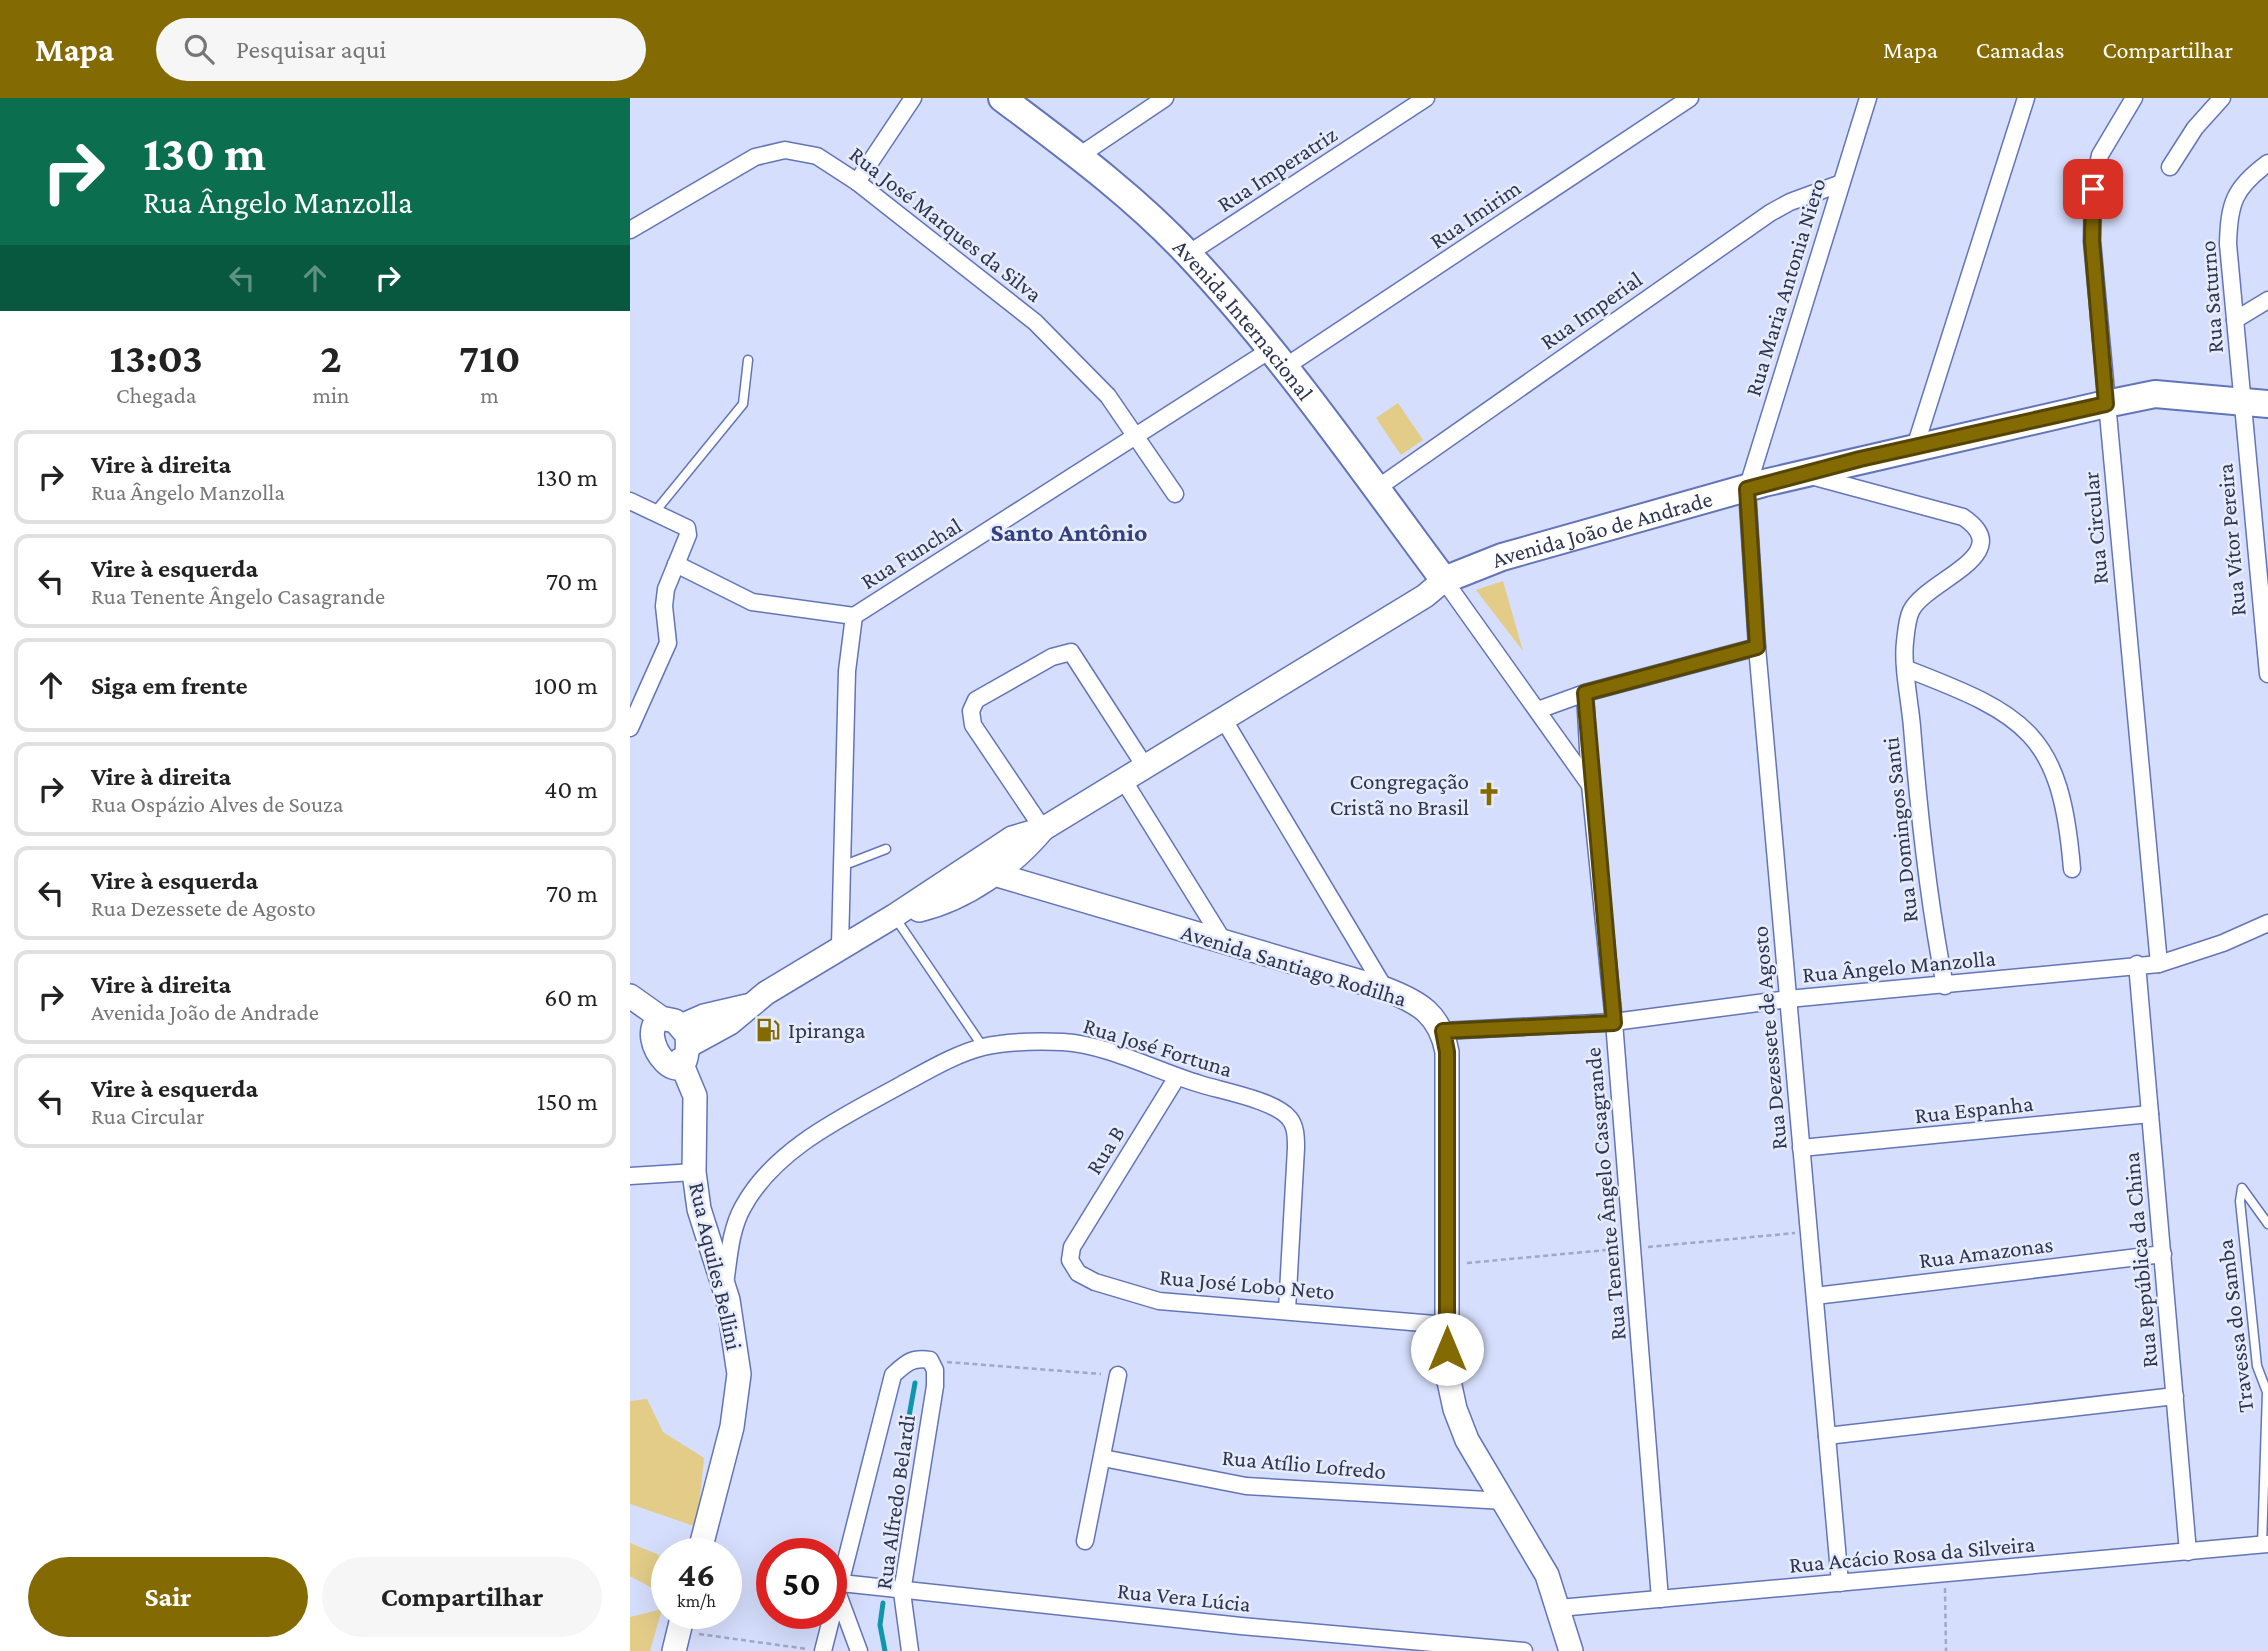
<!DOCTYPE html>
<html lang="pt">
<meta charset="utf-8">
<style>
:root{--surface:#fff;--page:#f6f6f6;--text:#222;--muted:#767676;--line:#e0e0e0;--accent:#836a03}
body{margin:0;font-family:"Crimson Pro",serif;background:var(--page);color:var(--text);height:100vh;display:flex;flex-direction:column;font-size:26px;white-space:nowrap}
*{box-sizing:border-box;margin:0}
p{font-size:23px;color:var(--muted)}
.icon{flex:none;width:38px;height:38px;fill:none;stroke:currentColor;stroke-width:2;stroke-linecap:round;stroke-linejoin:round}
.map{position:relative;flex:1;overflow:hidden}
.side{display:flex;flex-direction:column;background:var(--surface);width:630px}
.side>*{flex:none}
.banner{background:#0b6e4f;color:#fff;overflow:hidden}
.speed{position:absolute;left:21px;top:1440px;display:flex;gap:14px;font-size:35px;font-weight:700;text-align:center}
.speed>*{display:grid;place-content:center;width:91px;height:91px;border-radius:50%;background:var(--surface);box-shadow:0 7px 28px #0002;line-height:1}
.speed small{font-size:18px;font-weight:400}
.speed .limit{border:10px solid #d22;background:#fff;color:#111}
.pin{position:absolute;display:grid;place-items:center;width:60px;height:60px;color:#fff;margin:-30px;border-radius:14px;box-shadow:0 4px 10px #0006}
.me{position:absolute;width:77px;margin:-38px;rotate:0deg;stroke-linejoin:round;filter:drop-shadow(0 0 5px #0008)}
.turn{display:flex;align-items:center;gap:24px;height:147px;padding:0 28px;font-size:32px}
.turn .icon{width:91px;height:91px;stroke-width:2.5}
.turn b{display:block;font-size:49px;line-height:60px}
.lanes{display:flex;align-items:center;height:66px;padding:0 28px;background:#0003;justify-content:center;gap:35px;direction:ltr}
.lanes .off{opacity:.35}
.eta{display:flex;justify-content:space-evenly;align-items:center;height:119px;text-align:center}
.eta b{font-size:42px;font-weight:700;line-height:49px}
.primary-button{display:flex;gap:14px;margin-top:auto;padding:14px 28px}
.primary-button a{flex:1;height:80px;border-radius:42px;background:var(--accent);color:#fff;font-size:28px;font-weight:700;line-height:80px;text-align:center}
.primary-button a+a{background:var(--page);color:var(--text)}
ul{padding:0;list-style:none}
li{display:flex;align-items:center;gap:21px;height:94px;margin:0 14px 10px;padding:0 14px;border:4px solid var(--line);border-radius:14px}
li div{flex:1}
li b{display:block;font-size:26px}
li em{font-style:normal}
header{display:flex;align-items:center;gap:42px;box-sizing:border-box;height:98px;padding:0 35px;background:var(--accent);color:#fff}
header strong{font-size:33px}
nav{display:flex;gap:38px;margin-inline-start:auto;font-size:24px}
.search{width:490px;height:63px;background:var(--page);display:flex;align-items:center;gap:18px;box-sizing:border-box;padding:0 24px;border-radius:38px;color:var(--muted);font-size:26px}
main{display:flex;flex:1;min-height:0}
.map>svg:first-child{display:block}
.green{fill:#e2cc88}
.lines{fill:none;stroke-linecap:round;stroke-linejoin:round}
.stream{stroke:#0e96ab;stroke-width:5}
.lane-casing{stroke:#6375b8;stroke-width:11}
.street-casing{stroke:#6375b8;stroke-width:19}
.secondary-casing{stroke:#6375b8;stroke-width:26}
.primary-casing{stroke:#6375b8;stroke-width:30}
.path{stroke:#a0a8c6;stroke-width:2.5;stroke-dasharray:5 3.5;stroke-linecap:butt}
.lane{stroke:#fff;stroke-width:8}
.street{stroke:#fff;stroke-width:16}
.secondary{stroke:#fff;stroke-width:23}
.primary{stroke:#fff;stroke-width:26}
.route-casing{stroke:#554502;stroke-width:18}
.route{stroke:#836a03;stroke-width:12}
.labels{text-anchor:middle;stroke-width:5;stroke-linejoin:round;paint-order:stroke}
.street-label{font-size:23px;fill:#2d3552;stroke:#e7ecfb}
.poi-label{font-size:23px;fill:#2d3552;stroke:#e7ecfb;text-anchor:end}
.quarter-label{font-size:26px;font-weight:bold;fill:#34417f;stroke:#e7ecfb}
</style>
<header>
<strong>Mapa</strong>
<div class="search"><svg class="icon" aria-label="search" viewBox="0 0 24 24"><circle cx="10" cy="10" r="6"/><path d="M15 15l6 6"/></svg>Pesquisar aqui</div>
<nav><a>Mapa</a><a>Camadas</a><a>Compartilhar</a></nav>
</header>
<main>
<section class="side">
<div class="banner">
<div class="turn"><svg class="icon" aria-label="right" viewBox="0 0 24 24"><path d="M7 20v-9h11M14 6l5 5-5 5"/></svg><div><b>130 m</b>Rua Ângelo Manzolla</div></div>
<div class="lanes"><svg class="icon off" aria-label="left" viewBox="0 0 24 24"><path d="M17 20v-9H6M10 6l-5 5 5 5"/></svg><svg class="icon off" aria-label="ahead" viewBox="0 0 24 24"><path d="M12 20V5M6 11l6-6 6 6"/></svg><svg class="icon" aria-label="right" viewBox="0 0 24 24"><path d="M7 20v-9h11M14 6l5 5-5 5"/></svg></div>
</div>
<div class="eta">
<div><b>13:03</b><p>Chegada</p></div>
<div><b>2</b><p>min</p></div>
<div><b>710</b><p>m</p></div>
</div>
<ul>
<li><svg class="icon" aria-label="right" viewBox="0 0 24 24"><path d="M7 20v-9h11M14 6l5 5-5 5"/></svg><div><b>Vire à direita</b><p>Rua Ângelo Manzolla</p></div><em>130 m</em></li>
<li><svg class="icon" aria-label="left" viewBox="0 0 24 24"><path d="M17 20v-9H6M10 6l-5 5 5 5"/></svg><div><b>Vire à esquerda</b><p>Rua Tenente Ângelo Casagrande</p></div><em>70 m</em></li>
<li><svg class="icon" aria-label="ahead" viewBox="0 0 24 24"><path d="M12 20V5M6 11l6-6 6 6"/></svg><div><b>Siga em frente</b></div><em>100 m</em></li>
<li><svg class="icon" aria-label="right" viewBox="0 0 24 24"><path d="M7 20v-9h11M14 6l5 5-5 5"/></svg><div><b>Vire à direita</b><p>Rua Ospázio Alves de Souza</p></div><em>40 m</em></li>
<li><svg class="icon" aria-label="left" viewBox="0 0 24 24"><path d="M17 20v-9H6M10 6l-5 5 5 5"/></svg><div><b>Vire à esquerda</b><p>Rua Dezessete de Agosto</p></div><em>70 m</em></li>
<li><svg class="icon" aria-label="right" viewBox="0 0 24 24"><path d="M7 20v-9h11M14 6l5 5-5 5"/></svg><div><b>Vire à direita</b><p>Avenida João de Andrade</p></div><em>60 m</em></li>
<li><svg class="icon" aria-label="left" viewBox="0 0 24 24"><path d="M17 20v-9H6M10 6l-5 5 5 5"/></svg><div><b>Vire à esquerda</b><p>Rua Circular</p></div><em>150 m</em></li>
</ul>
<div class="primary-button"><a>Sair</a><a>Compartilhar</a></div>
</section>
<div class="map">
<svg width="1638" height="1553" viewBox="0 0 1638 1553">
<rect width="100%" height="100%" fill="#d5defc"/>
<g class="green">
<polygon points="768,305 793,342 771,357 746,320"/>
<polygon points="873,483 893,553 846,492"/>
<polygon points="17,1301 33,1334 74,1360 67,1429 0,1406 0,1303"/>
<polygon points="0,1445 27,1456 37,1464 37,1498 0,1478"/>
<polygon points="32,1511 20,1553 0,1553 0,1519"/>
</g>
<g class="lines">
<g class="stream">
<polyline points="274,1346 285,1285"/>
<polyline points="253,1505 250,1527 255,1553"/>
</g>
<g class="lane-casing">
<g id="lane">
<polyline points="24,415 113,306 118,262"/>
<polyline points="212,768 256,751"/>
<polyline points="264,818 353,949"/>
<polyline points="1632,1447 1637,1294 1627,1268 1610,1103 1612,1090 1638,1126"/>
</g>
</g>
<g class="street-casing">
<g id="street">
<polyline points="1504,0 1470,57 1463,91 1462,143 1529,866"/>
<polyline points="449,58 535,0"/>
<path d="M1638,65C1604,90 1599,105 1598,146L1638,576"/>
<polyline points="1540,69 1565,30 1592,0"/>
<polyline points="227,84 283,0"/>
<polyline points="0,132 125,59 155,52 187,58 227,84 405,224 478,298 545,396"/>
<polyline points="558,156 796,0"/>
<polyline points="1605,222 1638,202"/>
<polyline points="655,269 1060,0"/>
<polyline points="1285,349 1396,0"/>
<path d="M1181,378L1333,419C1389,457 1296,482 1281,513C1277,521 1276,535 1275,544C1272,568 1280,604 1282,629C1289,717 1298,802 1315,888"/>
<polyline points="746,391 1140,115 1160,104 1209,86"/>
<polyline points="0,403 57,430 58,437 36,491 34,508 38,545 0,630"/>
<polyline points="46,466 122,504 224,518"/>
<polyline points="814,482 960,687 984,924 1030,1501"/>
<path d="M1277,571C1397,617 1431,636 1442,771"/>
<polyline points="955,595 960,687"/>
<polyline points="908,612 955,595 1127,549"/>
<polyline points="594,622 755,891"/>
<polyline points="494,683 594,844"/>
<polyline points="413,731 343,627 341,613 346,602 422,559 441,554 516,670"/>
<polyline points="210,848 217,573 224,518 640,252"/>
<polyline points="1507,866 1558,1454"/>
<polyline points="813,933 984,924 1158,901 1529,866 1593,845 1638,825"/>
<polyline points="547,979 442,1149 440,1162 448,1175 465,1184 529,1203 817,1227"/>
<polyline points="1171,1050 1520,1016"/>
<polyline points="0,1078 64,1074"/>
<path d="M95,1186C99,1160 100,1132 113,1109C145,1050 215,1018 271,987C297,973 325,956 353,949C378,943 407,943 433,944C479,947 526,973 570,986C592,993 644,1002 659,1020C666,1028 666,1040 666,1050L657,1212"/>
<polyline points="1185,1198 1533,1156"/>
<polyline points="1197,1338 1545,1298"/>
<polyline points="473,1360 616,1388 874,1403"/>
<polyline points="455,1443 488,1277"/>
<polyline points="211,1485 611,1528 894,1553"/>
<polyline points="1210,1485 1127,549 1117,391 1238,0"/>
<polyline points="209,1499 229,1553"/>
<polyline points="929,1510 1638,1446"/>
<path d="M193,1553L263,1277C276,1265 282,1259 300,1262L305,1272V1288L272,1494L280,1553"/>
</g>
</g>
<g class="secondary-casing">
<g id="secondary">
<path d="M364,776L755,891C789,904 810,916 817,954V1274L825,1311L837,1342L917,1477L941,1553"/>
<path d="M289,812C336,801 382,768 413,731"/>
<path d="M0,898L31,920L45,923L57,937C63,1012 0,938 31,920"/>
<polyline points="51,928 74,918 117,908"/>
<polyline points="58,948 100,925 136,895 264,818 382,740 413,731 795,498 814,482"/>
<polyline points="50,962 65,998 64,1074 69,1111 98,1202 109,1276 102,1329 69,1456"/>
<polyline points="44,1553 53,1516"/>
</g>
</g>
<g class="primary-casing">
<g id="primary">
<path id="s1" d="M372,0C437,49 503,97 559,157C653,257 732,372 814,482L872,459L1134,385L1476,306L1525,296L1638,306"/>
</g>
</g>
<g class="path">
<polyline points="1018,1149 1165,1135"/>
<polyline points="837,1165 987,1151"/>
<polyline points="317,1264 471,1276"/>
<polyline points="1315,1490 1316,1553"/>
<polyline points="69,1536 177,1551"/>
</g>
<use href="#lane" class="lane"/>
<use href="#street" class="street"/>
<use href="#secondary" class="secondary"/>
<use href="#primary" class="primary"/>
</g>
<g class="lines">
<g class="route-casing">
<polyline id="route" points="817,1251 817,954 813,933 984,925 955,595 1127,549 1117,391 1230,361 1476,306 1462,143 1463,91"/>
</g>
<use href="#route" class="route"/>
</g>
<defs>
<g id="church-bare" transform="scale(1.89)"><path d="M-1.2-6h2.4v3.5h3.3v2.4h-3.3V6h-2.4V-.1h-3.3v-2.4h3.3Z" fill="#836a03" stroke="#e7ecfb" stroke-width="2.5" paint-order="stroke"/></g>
<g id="fuel-bare" transform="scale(1.89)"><path d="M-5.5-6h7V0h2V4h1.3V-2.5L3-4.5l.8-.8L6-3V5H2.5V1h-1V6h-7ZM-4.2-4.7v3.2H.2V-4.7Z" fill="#836a03" stroke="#e7ecfb" stroke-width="2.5" paint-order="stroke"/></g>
</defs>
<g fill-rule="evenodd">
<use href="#church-bare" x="859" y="696"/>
<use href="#fuel-bare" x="138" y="932"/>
</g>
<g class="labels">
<g class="street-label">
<text transform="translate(647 71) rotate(-33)" y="8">Rua Imperatriz</text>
<text transform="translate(845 116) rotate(-34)" y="8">Rua Imirim</text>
<text transform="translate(316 126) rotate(38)" y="8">Rua José Marques da Silva</text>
<text transform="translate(1155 189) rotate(-73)" y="8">Rua Maria Antonia Niero</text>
<text transform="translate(1581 199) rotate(-94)" y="8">Rua Saturno</text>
<text transform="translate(961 212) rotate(-35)" y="8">Rua Imperial</text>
<text dy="8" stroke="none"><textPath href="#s1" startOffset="329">Avenida Internacional</textPath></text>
<text transform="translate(1465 430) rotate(-95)" y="8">Rua Circular</text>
<text dy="8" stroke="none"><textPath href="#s1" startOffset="824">Avenida João de Andrade</textPath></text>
<text transform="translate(1601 442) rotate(-95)" y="8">Rua Vítor Pereira</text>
<text transform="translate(281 455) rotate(-32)" y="8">Rua Funchal</text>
<text transform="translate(1270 732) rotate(-96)" y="8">Rua Domingos Santi</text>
<text transform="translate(664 867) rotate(17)" y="8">Avenida Santiago Rodilha</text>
<text transform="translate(1269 868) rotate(-5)" y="8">Rua Ângelo Manzolla</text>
<text transform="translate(1139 940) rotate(-95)" y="8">Rua Dezessete de Agosto</text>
<text transform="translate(528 949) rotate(17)" y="8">Rua José Fortuna</text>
<text transform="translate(1344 1011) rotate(-6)" y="8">Rua Espanha</text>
<text transform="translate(475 1052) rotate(-58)" y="8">Rua B</text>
<text transform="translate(975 1096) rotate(-95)" y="8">Rua Tenente Ângelo Casagrande</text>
<text transform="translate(1356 1154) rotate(-7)" y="8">Rua Amazonas</text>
<text transform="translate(1510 1162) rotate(-95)" y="8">Rua República da China</text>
<text transform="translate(86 1168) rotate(77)" y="8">Rua Aquiles Bellini</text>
<text transform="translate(617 1186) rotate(5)" y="8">Rua José Lobo Neto</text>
<text transform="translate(1605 1228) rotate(-97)" y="8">Travessa do Samba</text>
<text transform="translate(674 1366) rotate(5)" y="8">Rua Atílio Lofredo</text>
<text transform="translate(265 1404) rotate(-82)" y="8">Rua Alfredo Belardi</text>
<text transform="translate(1282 1456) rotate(-5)" y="8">Rua Acácio Rosa da Silveira</text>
<text transform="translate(554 1499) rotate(6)" y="8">Rua Vera Lúcia</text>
</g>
<g class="poi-label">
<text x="839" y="691">Congregação<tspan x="839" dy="26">Cristã no Brasil</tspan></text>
<text x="158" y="940" text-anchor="start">Ipiranga</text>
</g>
<g class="quarter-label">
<text x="439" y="443">Santo Antônio</text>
</g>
</g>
</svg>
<div class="speed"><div>46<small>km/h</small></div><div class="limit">50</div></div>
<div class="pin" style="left:1463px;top:91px;background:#d93025"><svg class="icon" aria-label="arrive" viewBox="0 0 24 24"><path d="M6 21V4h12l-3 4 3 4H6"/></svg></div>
<svg class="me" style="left:817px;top:1251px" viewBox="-20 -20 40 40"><circle r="19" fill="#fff"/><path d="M0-13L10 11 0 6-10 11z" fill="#836a03"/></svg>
</div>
</main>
